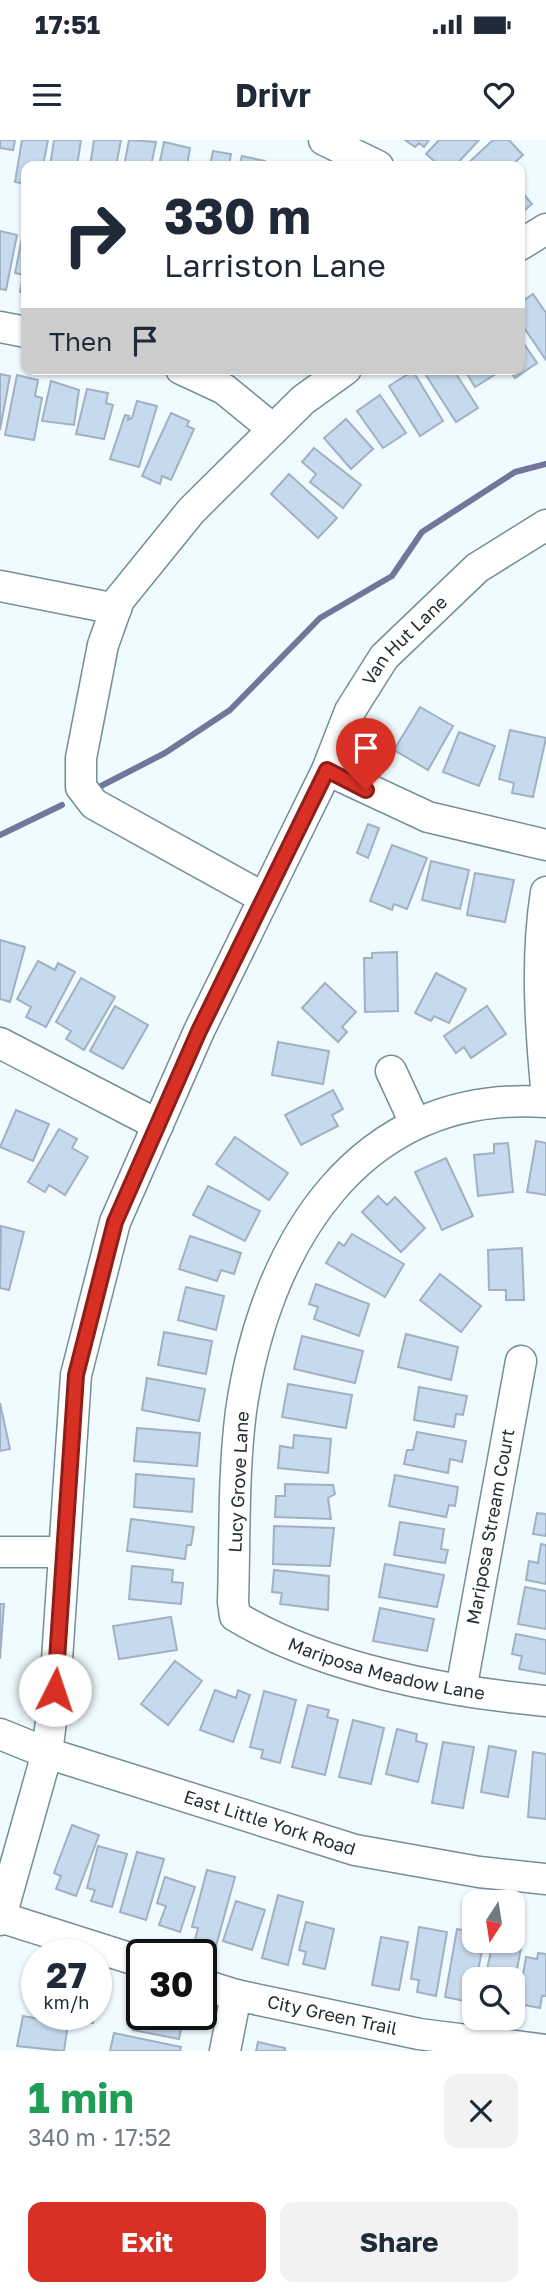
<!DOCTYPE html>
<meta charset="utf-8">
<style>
:root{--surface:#fff;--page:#f2f2f3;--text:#1f2937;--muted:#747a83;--accent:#d93025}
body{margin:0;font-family:"Golos Text",sans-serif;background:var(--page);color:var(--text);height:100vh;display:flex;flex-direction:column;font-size:26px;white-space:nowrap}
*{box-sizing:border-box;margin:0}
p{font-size:23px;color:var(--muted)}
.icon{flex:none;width:38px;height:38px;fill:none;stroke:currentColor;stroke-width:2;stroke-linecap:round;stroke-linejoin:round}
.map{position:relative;height:1911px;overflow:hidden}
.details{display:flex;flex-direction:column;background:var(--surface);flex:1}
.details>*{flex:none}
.top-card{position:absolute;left:21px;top:21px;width:504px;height:214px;border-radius:14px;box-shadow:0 2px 5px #0004;background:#fff;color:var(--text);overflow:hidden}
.needle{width:46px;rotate:192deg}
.controls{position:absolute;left:462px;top:1750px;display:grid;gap:14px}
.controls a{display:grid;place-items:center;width:63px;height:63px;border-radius:14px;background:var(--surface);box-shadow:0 2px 5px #0004;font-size:35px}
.speed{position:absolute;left:21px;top:1799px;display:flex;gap:14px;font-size:35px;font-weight:700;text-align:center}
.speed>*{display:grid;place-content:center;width:91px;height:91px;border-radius:50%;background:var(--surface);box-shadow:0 2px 5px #0004;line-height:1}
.speed small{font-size:18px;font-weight:400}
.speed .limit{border:4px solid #111;border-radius:10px;background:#fff;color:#111}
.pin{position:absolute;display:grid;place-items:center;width:60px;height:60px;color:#fff;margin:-72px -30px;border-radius:50% 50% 50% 0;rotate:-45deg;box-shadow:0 0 7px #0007}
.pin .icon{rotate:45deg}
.me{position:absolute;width:77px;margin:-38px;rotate:4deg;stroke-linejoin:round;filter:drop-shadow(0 0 5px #0008)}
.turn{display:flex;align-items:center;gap:24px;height:147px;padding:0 28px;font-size:32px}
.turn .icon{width:91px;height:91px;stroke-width:2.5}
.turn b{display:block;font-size:49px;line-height:60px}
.then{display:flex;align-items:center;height:66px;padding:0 28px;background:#0003;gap:14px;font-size:26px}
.round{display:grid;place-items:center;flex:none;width:74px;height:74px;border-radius:14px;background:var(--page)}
.headline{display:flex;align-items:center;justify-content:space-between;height:119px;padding:0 28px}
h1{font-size:42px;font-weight:700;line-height:52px;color:#1e9e55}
.primary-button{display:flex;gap:14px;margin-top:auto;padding:14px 28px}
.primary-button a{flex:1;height:80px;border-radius:14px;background:var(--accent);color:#fff;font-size:28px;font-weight:700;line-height:80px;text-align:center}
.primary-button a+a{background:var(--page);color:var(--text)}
.status{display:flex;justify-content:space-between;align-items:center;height:49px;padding:0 35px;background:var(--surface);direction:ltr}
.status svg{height:19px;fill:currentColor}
header{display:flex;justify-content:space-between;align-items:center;height:91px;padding:0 28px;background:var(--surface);font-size:32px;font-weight:700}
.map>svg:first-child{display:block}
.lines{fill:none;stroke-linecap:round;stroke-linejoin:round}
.stream{stroke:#72769b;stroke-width:6}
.building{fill:#c7d9ec;stroke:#a0b1c3;stroke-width:2}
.minor-casing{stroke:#748f97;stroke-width:33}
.minor{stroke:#fff;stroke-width:30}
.route-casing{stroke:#8d1f18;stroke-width:18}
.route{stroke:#d93025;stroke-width:12}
.labels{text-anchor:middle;stroke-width:5;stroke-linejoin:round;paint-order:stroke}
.street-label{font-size:18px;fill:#242f33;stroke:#fff}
</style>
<div class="status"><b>17:51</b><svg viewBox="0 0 49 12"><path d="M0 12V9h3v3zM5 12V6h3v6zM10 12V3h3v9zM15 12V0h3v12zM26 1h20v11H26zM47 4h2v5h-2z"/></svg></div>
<header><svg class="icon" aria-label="menu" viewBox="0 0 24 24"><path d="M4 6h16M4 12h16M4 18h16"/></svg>Drivr<svg class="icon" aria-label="heart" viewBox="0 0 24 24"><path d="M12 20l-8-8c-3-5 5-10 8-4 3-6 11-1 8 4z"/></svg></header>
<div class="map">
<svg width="546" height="1911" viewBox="0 0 546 1911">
<rect width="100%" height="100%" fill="#f0fbff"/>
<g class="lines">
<g class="stream">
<polyline points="101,646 165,613 230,570 320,478 392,436 422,392 515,332 546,324"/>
<polyline points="0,695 62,665"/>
</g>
</g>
<g class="building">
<polygon points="0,0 15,0 13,10 0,8"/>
<polygon points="22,0 48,0 43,26 26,26 26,44 15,42"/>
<polygon points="54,0 81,0 77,26 50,26"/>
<polygon points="94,0 121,0 116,26 90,26"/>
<polygon points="129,0 156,2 151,26 124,26"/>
<polygon points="405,0 429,0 424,7 419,3 415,7"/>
<polygon points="439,0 479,0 455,26 440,26 426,14"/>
<polygon points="493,0 509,0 523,15 511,26 465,26"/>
<polygon points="164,2 190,8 187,26 159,26"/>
<polygon points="213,11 231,14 229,26 210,26"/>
<polygon points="242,16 265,21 264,26 239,26"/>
<polygon points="520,50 532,64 520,74"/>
<polygon points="24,88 26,89 26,153 20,152 23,135 15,133"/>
<polygon points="0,91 17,95 6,150 0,149"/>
<polygon points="533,154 546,173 546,220 520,182 520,163"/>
<polygon points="520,198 537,223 515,238 509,229 520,229"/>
<polygon points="422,229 453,229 478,268 456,282"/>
<polygon points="464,229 497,229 499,232 475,247"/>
<polygon points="413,231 443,281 420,296 389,246"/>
<polygon points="0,234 10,236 0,290"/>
<polygon points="17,235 38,240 35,256 42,258 34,300 5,295"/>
<polygon points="51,241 79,250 74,285 42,281"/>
<polygon points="87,249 108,253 106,263 113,265 104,299 76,294"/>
<polygon points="380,255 406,293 383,308 357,271"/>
<polygon points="137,261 157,266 139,327 110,319 125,275 129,276 128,280 132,278"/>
<polygon points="171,273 189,281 187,286 194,289 171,340 162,336 160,344 142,336"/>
<polygon points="346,279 373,309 351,329 324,298"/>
<polygon points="314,308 361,345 343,368 310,342 316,334 302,322"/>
<polygon points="289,334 337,378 318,398 271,354"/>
<polygon points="420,567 453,586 428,630 394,610"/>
<polygon points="510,590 546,598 533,657 512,653 514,643 499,639"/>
<polygon points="459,592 495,606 479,646 443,632"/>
<polygon points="368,684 379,688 368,718 357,713"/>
<polygon points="392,705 427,718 407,769 394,764 392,770 370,761"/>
<polygon points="431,721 469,730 460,769 422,760"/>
<polygon points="475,733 514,740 505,782 467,775"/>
<polygon points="0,800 25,807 10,862 0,859"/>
<polygon points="397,812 398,871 365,872 364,818 372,818 372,813"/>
<polygon points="38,821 55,830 58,823 75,832 46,887 26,877 31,867 17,859"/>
<polygon points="436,833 466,849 449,883 434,876 431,881 415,873"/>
<polygon points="81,838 115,857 84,910 66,899 71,891 56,882"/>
<polygon points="325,843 356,872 342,887 347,892 338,902 302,868"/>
<polygon points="115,866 148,885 123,929 90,911"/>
<polygon points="487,866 506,894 471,918 464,907 456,913 444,896"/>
<polygon points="278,902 329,911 323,944 272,935"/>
<polygon points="333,950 343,969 332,975 338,986 301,1005 285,975"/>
<polygon points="16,970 49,984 33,1021 0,1007"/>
<polygon points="59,989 77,999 72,1008 88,1017 65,1055 49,1045 45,1052 28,1042"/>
<polygon points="235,997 288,1033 269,1060 216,1024"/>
<polygon points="536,1001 546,1003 546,1055 527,1052"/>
<polygon points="508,1003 513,1052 478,1056 474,1015 494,1013 494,1004"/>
<polygon points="446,1018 473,1076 442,1090 415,1032"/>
<polygon points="208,1046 260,1071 245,1101 193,1075"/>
<polygon points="378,1056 387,1065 395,1057 425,1088 401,1112 362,1072"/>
<polygon points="1,1086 24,1092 9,1150 0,1148"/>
<polygon points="352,1094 404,1124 385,1157 326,1123 339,1102 344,1106"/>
<polygon points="190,1096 241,1113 234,1134 221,1130 217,1141 179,1129"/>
<polygon points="522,1108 524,1160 506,1160 506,1150 489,1150 488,1110"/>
<polygon points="440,1134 481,1166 461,1192 420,1160"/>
<polygon points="316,1144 369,1164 359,1196 314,1179 318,1167 309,1164"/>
<polygon points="186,1147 224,1156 216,1190 178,1180"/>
<polygon points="164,1192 212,1201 206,1234 158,1225"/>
<polygon points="406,1194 458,1207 451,1240 398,1227"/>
<polygon points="302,1196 363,1211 355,1243 294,1229"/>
<polygon points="147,1238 205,1249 199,1281 142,1270"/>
<polygon points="288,1244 352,1255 346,1288 282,1277"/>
<polygon points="419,1247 467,1256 463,1275 456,1274 454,1287 414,1280"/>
<polygon points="0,1263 10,1309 0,1311"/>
<polygon points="137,1288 200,1293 197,1326 134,1321"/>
<polygon points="417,1292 466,1301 462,1322 450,1319 448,1333 404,1324 407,1310 413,1310"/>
<polygon points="294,1295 331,1299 328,1333 278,1328 280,1306 293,1308"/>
<polygon points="136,1334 194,1339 192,1372 134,1367"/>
<polygon points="395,1335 458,1347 455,1366 449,1365 446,1377 389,1366"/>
<polygon points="285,1344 333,1345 335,1354 328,1358 331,1379 275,1377 276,1356 285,1356"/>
<polygon points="537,1373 546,1374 546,1396 533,1394"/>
<polygon points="131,1379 194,1387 191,1405 187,1405 185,1419 127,1411"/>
<polygon points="400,1382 444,1389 441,1409 448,1410 445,1423 394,1415"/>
<polygon points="274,1386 334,1388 330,1426 273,1424"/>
<polygon points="541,1404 546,1405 546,1444 526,1440 529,1421 538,1423"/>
<polygon points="385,1424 444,1435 437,1467 379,1457"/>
<polygon points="132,1426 173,1430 172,1442 183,1443 181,1464 129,1459"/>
<polygon points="274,1430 329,1436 328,1470 280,1464 282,1453 272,1452"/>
<polygon points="525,1447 546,1451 546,1489 518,1484"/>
<polygon points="0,1464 4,1464 0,1519"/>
<polygon points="380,1468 434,1479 427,1511 373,1501"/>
<polygon points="171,1477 177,1510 119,1519 113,1486"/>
<polygon points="516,1494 546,1500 546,1534 519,1529 522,1516 512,1514"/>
<polygon points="175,1521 202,1541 168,1585 141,1564"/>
<polygon points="215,1550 236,1558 238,1550 250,1555 233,1602 200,1590"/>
<polygon points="264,1551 296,1560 280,1623 261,1618 263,1610 250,1607"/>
<polygon points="308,1565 329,1570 327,1577 338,1580 325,1635 292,1627"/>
<polygon points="353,1580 384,1588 371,1644 339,1637"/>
<polygon points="397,1589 417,1594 416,1601 427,1604 418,1642 386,1634"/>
<polygon points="443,1602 474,1607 463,1668 432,1663"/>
<polygon points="489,1606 516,1611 508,1657 481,1652"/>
<polygon points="533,1612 546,1614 546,1679 528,1677"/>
<polygon points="72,1685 99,1695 76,1756 56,1749 61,1736 54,1733"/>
<polygon points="98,1706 127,1714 112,1767 91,1761 95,1750 87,1748"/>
<polygon points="137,1712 164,1719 146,1780 120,1772"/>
<polygon points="207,1730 235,1737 216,1806 195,1800 198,1788 192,1787"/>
<polygon points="165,1737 195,1747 180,1792 159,1785 166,1766 157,1763"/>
<polygon points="278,1755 303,1762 288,1825 262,1818"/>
<polygon points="236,1761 265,1770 252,1810 223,1801"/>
<polygon points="306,1782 334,1789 325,1829 303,1824 306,1812 299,1810"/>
<polygon points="419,1787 447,1792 436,1856 417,1852 419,1840 411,1839"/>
<polygon points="457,1789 474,1792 474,1801 484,1801 474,1850 467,1849 465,1861 445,1857"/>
<polygon points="381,1797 408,1802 399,1850 372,1845"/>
<polygon points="513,1800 522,1802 513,1851 513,1839 485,1839 493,1801"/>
<polygon points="538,1813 546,1814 546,1856 542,1856 540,1868 518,1864 526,1817 537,1819"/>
<polygon points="29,1841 37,1842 37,1873 34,1872 36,1863 25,1861"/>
<polygon points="138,1861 142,1862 142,1874 170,1874 183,1879 179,1899 133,1890"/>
<polygon points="45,1874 95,1874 93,1883"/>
<polygon points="23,1876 68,1884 64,1911 17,1906"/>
<polygon points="114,1893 181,1907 180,1911 110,1911"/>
<polygon points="258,1902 285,1908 285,1911 256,1911"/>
</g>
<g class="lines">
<g class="minor-casing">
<g id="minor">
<polyline points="324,0 378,26"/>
<polyline points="520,105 546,89"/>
<polyline points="0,187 26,192"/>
<polyline points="181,229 224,249 273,289"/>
<polyline points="0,446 116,469"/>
<polyline points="327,630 428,677 546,705"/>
<path d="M546,752C536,816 540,882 546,947"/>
<polyline points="264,758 94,664 81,647 81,618 103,505 119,460 191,371 303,260 346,229"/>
<polyline points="0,903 158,985"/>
<polyline points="391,931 415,983"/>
<path id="s1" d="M546,962C358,949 265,1105 241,1271C233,1334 235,1399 233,1462L235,1476C321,1528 446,1552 546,1561"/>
<polyline points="0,1412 64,1412"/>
<path id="s2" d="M461,1550L521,1221"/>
<path id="s3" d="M0,1594L47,1613L355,1710L479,1732L546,1739"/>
<polyline points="0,1777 142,1822"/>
<path id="s4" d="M0,1780L47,1613L55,1550L76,1235L115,1082L199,891L327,630L350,571L384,517L477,428L546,385"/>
<path id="s5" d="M201,1844L236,1855L419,1894L546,1910"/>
<polyline points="225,1911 236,1855"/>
</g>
</g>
<use href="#minor" class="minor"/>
</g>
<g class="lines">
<g class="route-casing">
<polyline id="route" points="55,1550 76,1235 115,1082 199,891 327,630 366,650"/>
</g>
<use href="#route" class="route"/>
</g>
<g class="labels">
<g class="street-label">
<text dy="6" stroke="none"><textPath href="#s4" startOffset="1363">Van Hut Lane</textPath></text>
<text transform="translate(239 1342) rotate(-87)" y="6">Lucy Grove Lane</text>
<text dy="6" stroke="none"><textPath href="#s2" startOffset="166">Mariposa Stream Court</textPath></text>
<text dy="6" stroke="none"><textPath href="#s1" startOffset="850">Mariposa Meadow Lane</textPath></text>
<text dy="6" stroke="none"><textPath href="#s3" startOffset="284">East Little York Road</textPath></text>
<text dy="6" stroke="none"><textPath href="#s5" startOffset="135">City Green Trail</textPath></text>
</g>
</g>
</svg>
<div class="controls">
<a><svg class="needle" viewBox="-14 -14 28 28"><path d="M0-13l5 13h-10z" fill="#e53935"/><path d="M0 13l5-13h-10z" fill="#747a83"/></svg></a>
<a><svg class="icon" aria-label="search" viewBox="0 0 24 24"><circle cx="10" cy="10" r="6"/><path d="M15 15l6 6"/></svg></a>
</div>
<div class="speed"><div>27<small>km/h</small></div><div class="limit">30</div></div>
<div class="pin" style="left:366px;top:650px;background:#d93025"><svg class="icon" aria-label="arrive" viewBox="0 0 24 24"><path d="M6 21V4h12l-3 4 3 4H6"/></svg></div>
<svg class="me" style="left:55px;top:1550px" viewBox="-20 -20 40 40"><circle r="19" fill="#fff"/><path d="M0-13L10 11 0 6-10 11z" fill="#d93025"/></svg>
<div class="top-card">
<div class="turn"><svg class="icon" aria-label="right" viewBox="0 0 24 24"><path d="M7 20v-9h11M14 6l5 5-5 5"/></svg><div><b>330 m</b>Larriston Lane</div></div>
<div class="then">Then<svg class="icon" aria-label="arrive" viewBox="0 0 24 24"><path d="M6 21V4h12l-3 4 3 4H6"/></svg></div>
</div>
</div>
<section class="details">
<div class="headline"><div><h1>1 min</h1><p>340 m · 17:52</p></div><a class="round"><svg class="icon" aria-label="close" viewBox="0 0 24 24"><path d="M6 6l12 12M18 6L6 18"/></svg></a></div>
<div class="primary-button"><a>Exit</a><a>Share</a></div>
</section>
